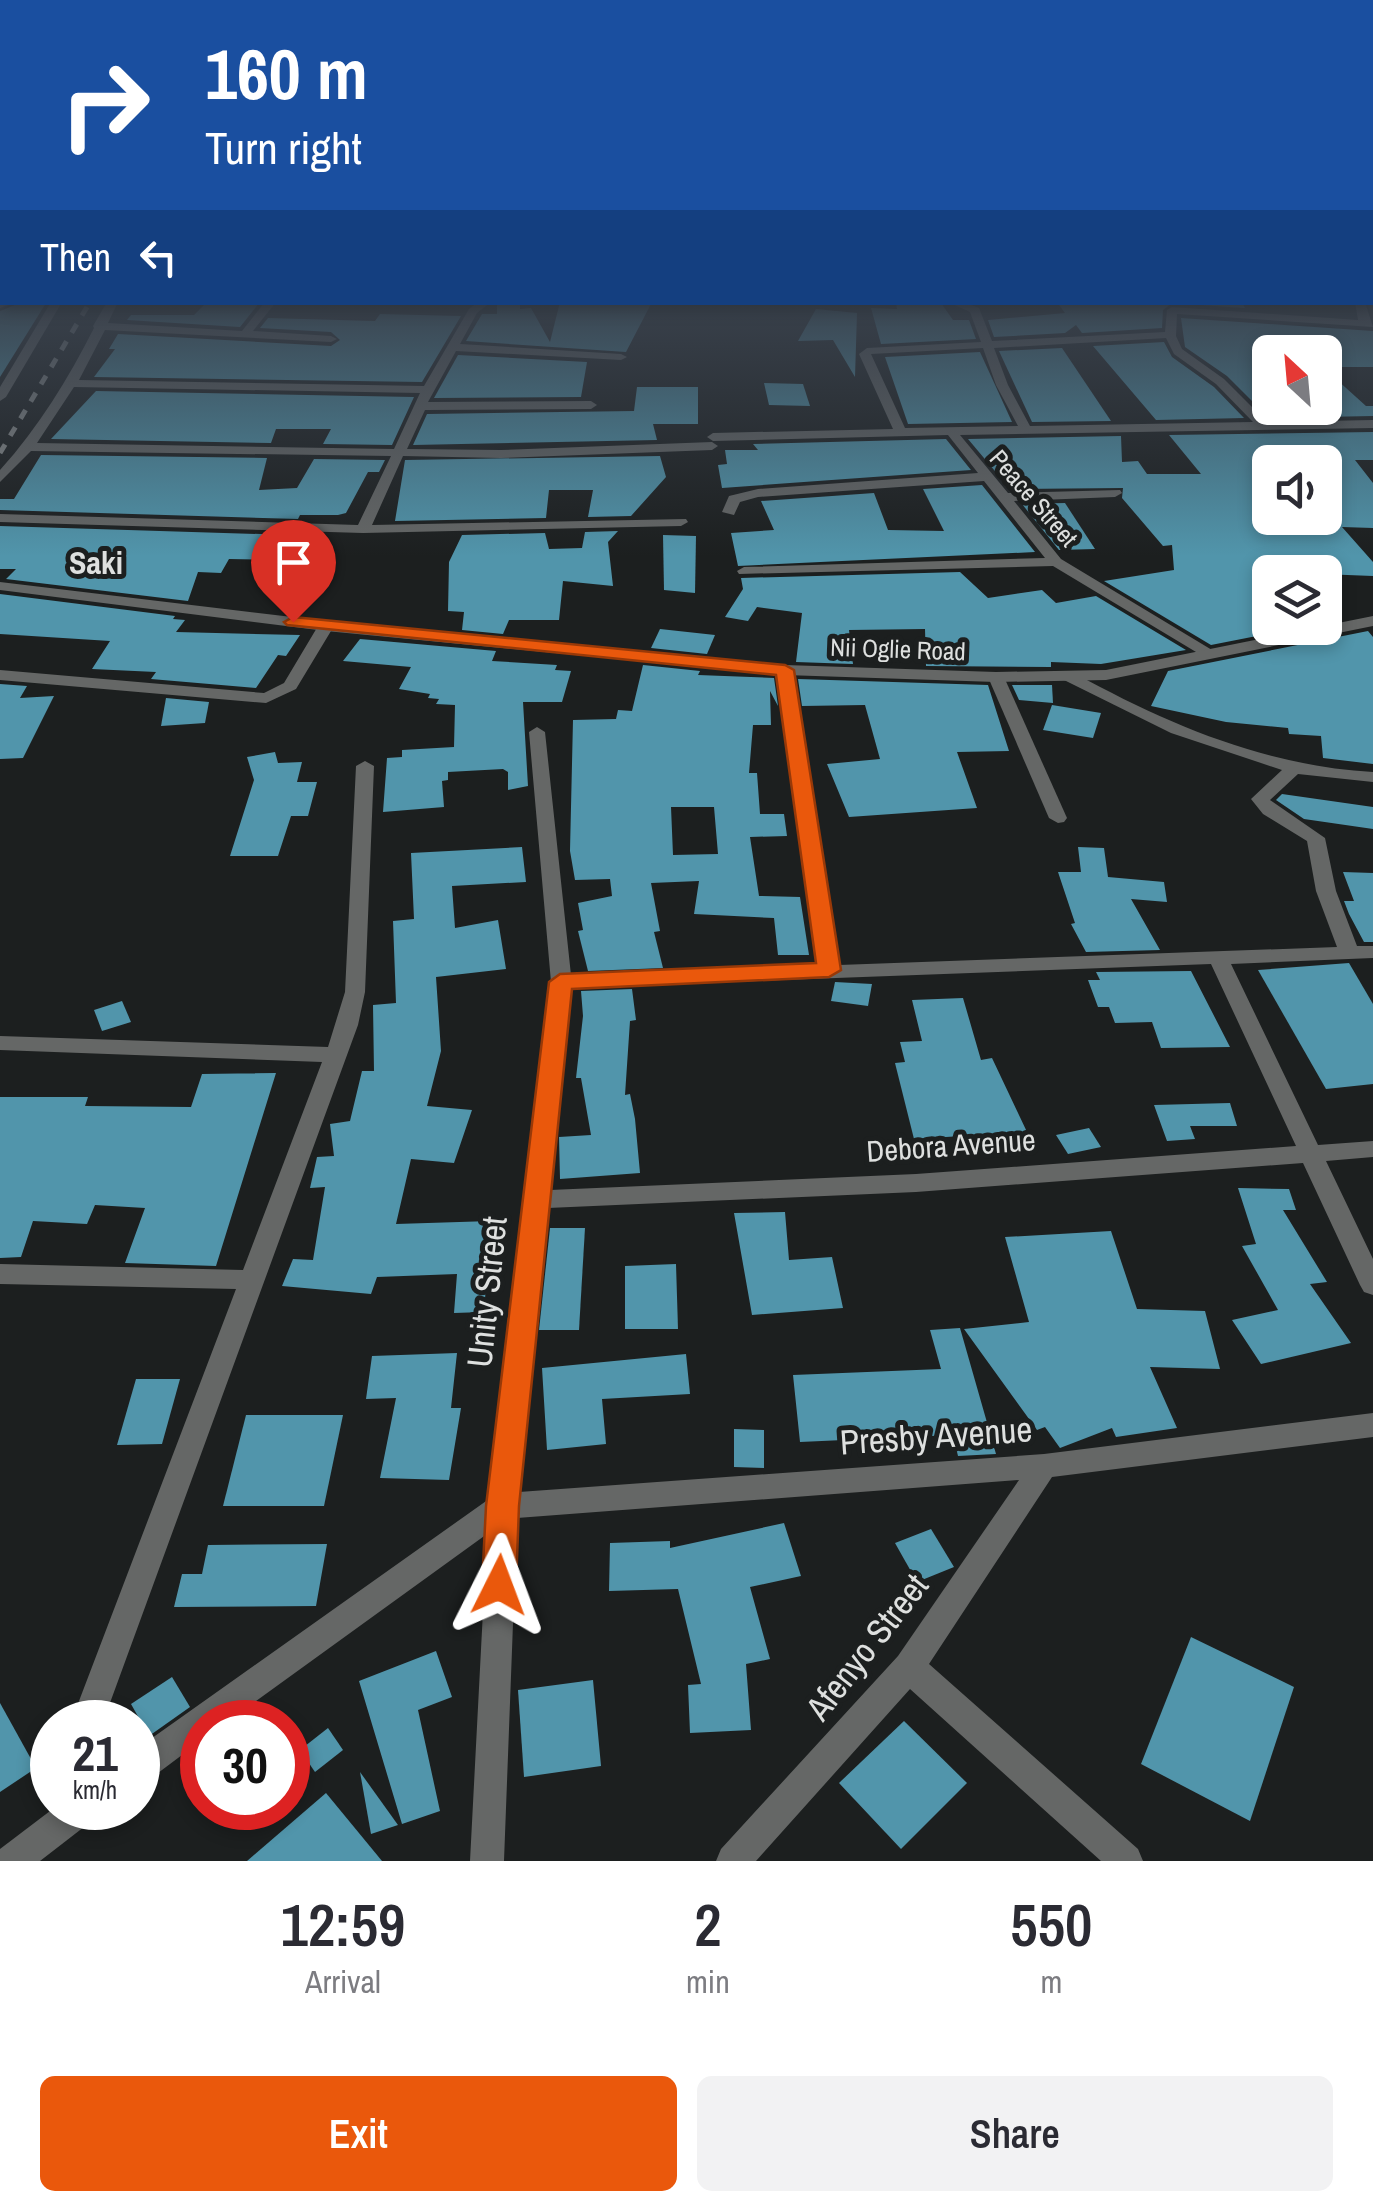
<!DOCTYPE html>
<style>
:root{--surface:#fff;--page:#f2f2f3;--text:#2b2b33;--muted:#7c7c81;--accent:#ea580c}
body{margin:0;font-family:"Archivo Narrow",sans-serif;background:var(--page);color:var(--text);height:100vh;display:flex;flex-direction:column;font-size:38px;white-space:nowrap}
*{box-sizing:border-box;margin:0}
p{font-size:32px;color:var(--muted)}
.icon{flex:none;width:55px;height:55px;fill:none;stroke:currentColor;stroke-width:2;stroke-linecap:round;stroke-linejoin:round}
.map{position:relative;height:1861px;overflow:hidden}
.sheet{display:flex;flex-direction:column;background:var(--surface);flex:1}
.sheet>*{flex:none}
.hud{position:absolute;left:0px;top:0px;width:1375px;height:305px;box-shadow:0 5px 15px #0003;background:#1a4fa0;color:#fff;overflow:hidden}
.needle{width:65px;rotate:334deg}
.controls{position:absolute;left:1252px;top:335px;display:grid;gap:20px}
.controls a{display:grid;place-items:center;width:90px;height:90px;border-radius:15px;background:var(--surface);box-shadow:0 5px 15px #0003;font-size:50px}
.speed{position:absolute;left:30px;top:1700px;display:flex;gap:20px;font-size:50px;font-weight:700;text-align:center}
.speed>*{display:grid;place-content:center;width:130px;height:130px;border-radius:50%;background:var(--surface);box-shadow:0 5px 15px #0003;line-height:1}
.speed small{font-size:25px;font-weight:400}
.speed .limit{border:15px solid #d22;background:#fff;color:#111}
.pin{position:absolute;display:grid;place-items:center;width:85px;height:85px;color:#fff;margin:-102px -42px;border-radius:50% 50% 50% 0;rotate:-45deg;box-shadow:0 0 10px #0007}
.pin .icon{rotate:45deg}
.me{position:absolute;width:110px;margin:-55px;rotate:3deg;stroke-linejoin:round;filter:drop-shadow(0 0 8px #0008)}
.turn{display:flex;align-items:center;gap:35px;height:210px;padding:0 40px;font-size:45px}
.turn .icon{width:130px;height:130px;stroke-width:2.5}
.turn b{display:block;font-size:70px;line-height:85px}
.then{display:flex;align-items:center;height:95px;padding:0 40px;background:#0003;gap:20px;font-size:38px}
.eta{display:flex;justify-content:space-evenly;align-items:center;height:170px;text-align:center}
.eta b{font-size:60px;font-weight:600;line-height:70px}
.primary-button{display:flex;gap:20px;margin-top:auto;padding:20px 40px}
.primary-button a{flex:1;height:115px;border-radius:15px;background:var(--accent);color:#fff;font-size:40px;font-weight:600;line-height:115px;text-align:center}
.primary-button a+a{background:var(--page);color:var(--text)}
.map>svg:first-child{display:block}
.building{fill:#5195ab;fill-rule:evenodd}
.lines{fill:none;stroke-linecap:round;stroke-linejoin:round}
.minor{fill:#656766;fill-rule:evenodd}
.tertiary{fill:#656766;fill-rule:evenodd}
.rail{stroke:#8b8e8d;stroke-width:5;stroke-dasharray:10 10;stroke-linecap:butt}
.route{fill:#ea580c;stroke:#983908;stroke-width:2.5}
.labels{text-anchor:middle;stroke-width:10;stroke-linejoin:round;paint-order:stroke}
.far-street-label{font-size:25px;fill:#dee0df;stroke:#1c1f1f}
.street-label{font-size:30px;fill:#dee0df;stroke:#1c1f1f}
.far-district-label{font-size:32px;font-weight:bold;fill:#dee0df;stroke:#1c1f1f}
.near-street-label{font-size:35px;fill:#dee0df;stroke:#1c1f1f}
</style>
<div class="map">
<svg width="1373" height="1861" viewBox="0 0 1373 1861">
<rect width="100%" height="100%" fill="#1c1f1f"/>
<g class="building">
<polygon points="207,302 260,302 240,327 127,320 131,315 194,315"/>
<polygon points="560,302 652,302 626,352 466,341 482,314 497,314 497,305 520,304 520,309 531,308 550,342"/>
<polygon points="1057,302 1242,302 1245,308 1285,311 1172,303 1163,310 1162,328 1082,333 1076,325 1065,333 994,337 988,320 1065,313"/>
<polygon points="20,303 46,303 0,377 0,311"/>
<polygon points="896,303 941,303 953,320 969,320 976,339 881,344 871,308 897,309"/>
<polygon points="816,309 857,313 855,377 833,340 798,341"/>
<polygon points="380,314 461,316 422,382 94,377 115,349 109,349 118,334 331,346 340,340 331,332 260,328 268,318 375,321"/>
<polygon points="1181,318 1373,331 1373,367 1325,367 1325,346 1270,349 1270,408 1325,408 1325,369 1366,406 1373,406 1373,416 1269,418 1227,376 1185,347"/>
<polygon points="1164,342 1172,357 1214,387 1244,418 1156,420 1093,346"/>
<polygon points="1062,348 1111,421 1032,422 999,351"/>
<polygon points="980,352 1012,422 908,424 885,357"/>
<polygon points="458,355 587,362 581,397 434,398"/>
<polygon points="764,383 803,384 810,406 769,405"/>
<polygon points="637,387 698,387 698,424 653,424 657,440 413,445 427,414 634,411"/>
<polygon points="96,391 414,397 392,445 323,444 331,429 276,429 271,443 51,439"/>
<path d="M1373,432V460H1355L1373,483V528L1342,527L1373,562V576L1270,572V578L1253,579L1270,614V628H1297L1211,645L1104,581L1174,570L1172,545L1163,546L1122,498L1123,488L1010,489L968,439L1121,436L1122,462L1138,461L1147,474H1201L1169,435ZM1270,462H1325V518H1270Z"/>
<polygon points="946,439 971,470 722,488 718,465 727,464 725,450 758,450 753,444"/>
<polygon points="41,455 267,458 259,490 297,488 314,459 385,460 379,472 368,472 346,513 338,515 300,515 298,519 0,510 0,499 14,499"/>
<polygon points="660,456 666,477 631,516 588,517 593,490 549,490 546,518 395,521 405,460"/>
<polygon points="982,485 1035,552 738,566 731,533 774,530 761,501 874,493 888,530 944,531 923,489"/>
<polygon points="1065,503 1095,549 1059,550 1022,504"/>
<polygon points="0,526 291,535 281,560 229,559 221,573 198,572 188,601 6,579 16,569 0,569"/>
<polygon points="618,531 608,542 613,586 563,581 559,620 509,620 503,634 462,630 464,612 448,611 449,562 462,535 545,533 549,549 582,548 585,532"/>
<polygon points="663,535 696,536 695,593 664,590"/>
<polygon points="960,572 988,598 1042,590 1056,603 1096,596 1186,650 1101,664 1051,662 1051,667 926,666 925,629 849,630 853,664 796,662 802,613 757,607 748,621 725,617 743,589 741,578"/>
<polygon points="0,594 175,616 173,619 185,620 176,632 300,635 286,656 278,655 256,688 151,679 156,672 92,669 110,641 0,634"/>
<polygon points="660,629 715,635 707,654 651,648"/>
<polygon points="1368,631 1373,637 1373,764 1323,758 1321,736 1289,734 1288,728 1226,722 1151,706 1168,671"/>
<polygon points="360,639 496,651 492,661 557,665 555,670 571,671 562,702 523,702 528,786 508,790 508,772 503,769 448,772 448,780 442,781 444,807 383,812 387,758 402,757 402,750 454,747 455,705 436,704 439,699 428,698 430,694 399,689 411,667 343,661"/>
<path d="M643,665L700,671L698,675L774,678L778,706L770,691L771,725H753L749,773H757L760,814H784L787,836L750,837L759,896L800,897L809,955H778L774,918L694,914L699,881L651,883L660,931L654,932L663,968L588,971L578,931L583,930L578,903L612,896L610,879L575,880L570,851L573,720L616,719L618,710L632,711ZM671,807H714L718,854L673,855Z"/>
<polygon points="798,679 988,685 1009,751 957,752 977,808 849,817 827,764 880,759 865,705 802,706"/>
<polygon points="0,684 27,686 20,698 54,696 23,758 0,759"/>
<polygon points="1012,685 1052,685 1053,703 1019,700"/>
<polygon points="166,698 209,702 205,723 161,726"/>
<polygon points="1052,705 1101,713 1093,738 1043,730"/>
<polygon points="275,752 278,763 302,762 297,782 317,782 308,816 291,816 278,856 230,856 254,780 247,757"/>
<polygon points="1282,794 1373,807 1373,829 1304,819 1276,800"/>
<polygon points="522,847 526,882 452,886 455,928 498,920 506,969 436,977 441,1051 427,1106 472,1110 454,1163 411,1159 396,1224 491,1221 484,1312 454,1313 457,1274 377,1277 371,1294 282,1286 293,1259 313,1260 325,1187 310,1188 317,1157 334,1156 330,1124 350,1121 362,1071 374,1071 373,1005 396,1003 393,921 414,919 411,853"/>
<polygon points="1078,847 1104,848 1108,877 1164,882 1167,902 1131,899 1160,950 1086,952 1071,924 1075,923 1058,872 1081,872"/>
<polygon points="1343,872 1373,873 1373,942 1364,942 1349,914 1344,901 1354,901"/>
<polygon points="1349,963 1373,1004 1373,1084 1326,1089 1258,970"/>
<polygon points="1191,971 1230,1047 1161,1048 1152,1022 1115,1023 1109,1007 1098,1007 1088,980 1100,980 1096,972"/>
<polygon points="835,982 872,984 868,1006 831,1001"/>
<polygon points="632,989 636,1020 630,1021 625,1095 630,1094 635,1119 640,1173 560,1179 559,1137 591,1135 581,1078 576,1078 583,1016 581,991"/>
<polygon points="963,998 981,1060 992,1058 1027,1132 914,1139 895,1063 905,1062 900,1042 922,1041 912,1000"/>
<polygon points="122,1001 131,1022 102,1031 94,1010"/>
<polygon points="276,1073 216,1266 125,1263 145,1208 95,1205 87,1224 33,1221 21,1257 0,1258 0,1097 88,1097 85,1106 191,1107 202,1074"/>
<polygon points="1230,1103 1237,1126 1190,1126 1195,1139 1167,1141 1154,1105"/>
<polygon points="1089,1128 1101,1147 1068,1154 1056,1135"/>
<polygon points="1238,1188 1289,1189 1296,1210 1283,1210 1327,1282 1310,1284 1351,1343 1261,1364 1232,1320 1278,1310 1242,1246 1256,1244"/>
<polygon points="785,1212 789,1260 832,1257 843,1308 752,1315 734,1213"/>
<polygon points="550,1228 585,1228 579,1330 539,1330"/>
<polygon points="1111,1231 1137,1309 1205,1311 1220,1369 1150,1367 1177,1428 1116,1437 1112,1428 1060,1448 1045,1427 1037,1430 964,1329 1029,1322 1005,1237"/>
<polygon points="676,1264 678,1329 625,1329 625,1266"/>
<polygon points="960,1328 996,1454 958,1456 953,1435 800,1442 793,1375 941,1369 930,1330"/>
<polygon points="457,1353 451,1408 461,1408 449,1480 380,1478 396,1398 366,1399 372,1356"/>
<polygon points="686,1354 690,1394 602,1399 606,1444 547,1450 542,1368"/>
<polygon points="136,1379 180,1379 162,1444 117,1445"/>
<polygon points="246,1415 343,1415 324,1506 223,1506"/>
<polygon points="734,1429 764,1430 764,1468 734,1467"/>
<polygon points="784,1523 801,1576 750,1587 770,1659 746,1664 751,1730 690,1733 688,1685 701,1684 678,1589 609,1591 610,1543 670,1541 670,1548"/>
<polygon points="931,1529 954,1567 917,1582 895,1543"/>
<polygon points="327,1544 316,1606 174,1607 182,1574 202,1574 208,1545"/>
<polygon points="1191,1637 1294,1687 1250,1821 1141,1764"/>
<polygon points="436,1651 452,1697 418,1710 440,1811 402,1824 359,1681"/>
<polygon points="172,1677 190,1707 149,1736 131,1704"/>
<polygon points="593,1680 601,1766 524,1777 518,1690"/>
<polygon points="0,1703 36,1768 0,1792"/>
<polygon points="904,1721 967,1783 901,1849 839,1783"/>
<polygon points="328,1728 343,1750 315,1772 300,1750"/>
<polygon points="360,1772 398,1825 371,1834"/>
<polygon points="326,1793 382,1861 247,1861"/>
</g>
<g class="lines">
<g class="minor">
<polygon points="0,302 17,302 0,308"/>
<polygon points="51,302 62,302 6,397 0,401 0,387"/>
<path d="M107,302H118L108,323L242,331L265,302H276L253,331L331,336L337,339L331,342L105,330L79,380L424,386L469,309L478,302H491L477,313L460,344L621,354L627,357L621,360L456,351L428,402L591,401L597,405L591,409L425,410L407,449L501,450L712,442L718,446L712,450L501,458L403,456L372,525L686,519L688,522L681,526L363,533L0,522V514L358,525L391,456L31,451L0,482V470C39,427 68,379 94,328L93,326ZM74,387L420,393L394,449L37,443Z"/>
<path d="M948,302H964L979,308L992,341L1165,332L1167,310L1172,307L1358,320L1355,302H1365L1373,327L1177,314L1176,336L1182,349L1224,379L1267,422L1373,420V428L960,435L1008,493L1120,490L1122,493L1115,497L1014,501L1061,559L1212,650V656L1206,658L1053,566L739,574L737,571L744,567L1045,558L984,481L758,497L740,502L734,515L722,512L729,496L758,489L978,473L948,435L713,441L707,437L713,433L893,429L859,354L867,348L981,342L970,312ZM1166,338L1174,354L1216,384L1253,422L1030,426L1008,385L994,348ZM983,348L996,385L1018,426L905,428L871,354Z"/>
<polygon points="326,621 334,626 296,689 266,703 0,680 0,670 264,693 284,683 318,626"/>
<path d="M785,665L793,670L839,965L1337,947L1316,891L1307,841L1263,814L1251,799L1282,770L1171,733L1064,680V674H1076C1169,725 1266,766 1373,772V782L1298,774L1270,800L1325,838L1336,891L1357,946H1373V958L1231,964L1318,1145L1373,1141V1157L1326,1161L1373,1259V1295L1364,1292L1360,1285L1303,1163L916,1192L548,1208L519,1492L1044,1454L1373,1413V1437L1052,1477L929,1664L1138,1849L1143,1861H1101L910,1689L756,1861H716L721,1849L898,1656L1019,1480L517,1518L504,1861H470L487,1534L227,1722H202V1740L150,1779L138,1783V1748L489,1499L524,1204L522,1200L526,1194L551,982L529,732L537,727L545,732L571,975L818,966L777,670ZM1211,964L1296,1146L916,1174L550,1190L571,988Z"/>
<polygon points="996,672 1004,677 1067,818 1064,822 1058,823 1049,818 988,677"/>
<polygon points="365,761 374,766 365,992 358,1025 103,1722 71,1722 236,1289 0,1284 0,1264 243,1270 322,1062 0,1050 0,1036 328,1047 345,992 356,766"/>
<polygon points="54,1808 98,1808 93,1820 40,1861 0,1861 0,1849"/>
</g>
<polygon class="tertiary" points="0,582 326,621 785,665 996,672 1106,670 1373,616 1373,626 1106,680 996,682 785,675 326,631 0,590"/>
<polyline class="rail" points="0,453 90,302"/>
</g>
<linearGradient id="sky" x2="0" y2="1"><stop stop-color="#0f1111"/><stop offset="0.53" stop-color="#3a424d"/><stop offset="1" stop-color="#3a424d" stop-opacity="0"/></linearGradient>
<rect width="1373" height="556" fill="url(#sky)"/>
<polygon class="route" points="293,617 785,665 794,670 841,970 829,977 572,989 519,1506 516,1585 511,1596 499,1601 487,1596 482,1585 486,1506 549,982 560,974 816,963 776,675 287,625 284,622"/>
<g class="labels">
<g class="far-street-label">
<text transform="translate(1034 498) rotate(49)" y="9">Peace Street</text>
<text transform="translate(898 649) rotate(2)" y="9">Nii Oglie Road</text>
</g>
<g class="street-label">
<text transform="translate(951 1146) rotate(-4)" y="10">Debora Avenue</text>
</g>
<g class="far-district-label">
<text x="96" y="574">Saki</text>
</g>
<g class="near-street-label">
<text transform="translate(487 1292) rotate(-84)" y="12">Unity Street</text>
<text transform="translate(936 1436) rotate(-4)" y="12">Presby Avenue</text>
<text transform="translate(867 1647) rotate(-52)" y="12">Afenyo Street</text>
</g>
</g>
</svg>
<div class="controls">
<a><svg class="needle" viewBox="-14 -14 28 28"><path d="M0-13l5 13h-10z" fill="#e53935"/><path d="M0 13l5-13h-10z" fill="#7c7c81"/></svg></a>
<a><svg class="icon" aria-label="sound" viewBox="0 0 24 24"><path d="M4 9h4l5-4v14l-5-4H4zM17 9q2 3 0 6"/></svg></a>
<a><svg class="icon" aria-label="layers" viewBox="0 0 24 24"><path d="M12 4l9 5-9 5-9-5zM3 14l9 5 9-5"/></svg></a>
</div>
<div class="speed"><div>21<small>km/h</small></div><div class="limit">30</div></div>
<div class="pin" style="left:293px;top:622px;background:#d93025"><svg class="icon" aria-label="arrive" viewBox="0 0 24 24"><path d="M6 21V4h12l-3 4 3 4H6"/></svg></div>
<svg class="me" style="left:499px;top:1585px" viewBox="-20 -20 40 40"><path d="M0-17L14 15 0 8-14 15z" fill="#ea580c" stroke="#fff" stroke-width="4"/></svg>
<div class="hud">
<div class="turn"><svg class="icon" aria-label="right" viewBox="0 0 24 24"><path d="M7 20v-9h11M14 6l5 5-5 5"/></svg><div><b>160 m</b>Turn right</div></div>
<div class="then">Then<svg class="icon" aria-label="left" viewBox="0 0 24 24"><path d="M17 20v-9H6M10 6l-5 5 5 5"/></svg></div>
</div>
</div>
<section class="sheet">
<div class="eta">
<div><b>12:59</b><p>Arrival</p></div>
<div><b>2</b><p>min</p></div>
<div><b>550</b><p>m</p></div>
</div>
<div class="primary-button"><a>Exit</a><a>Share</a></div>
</section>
